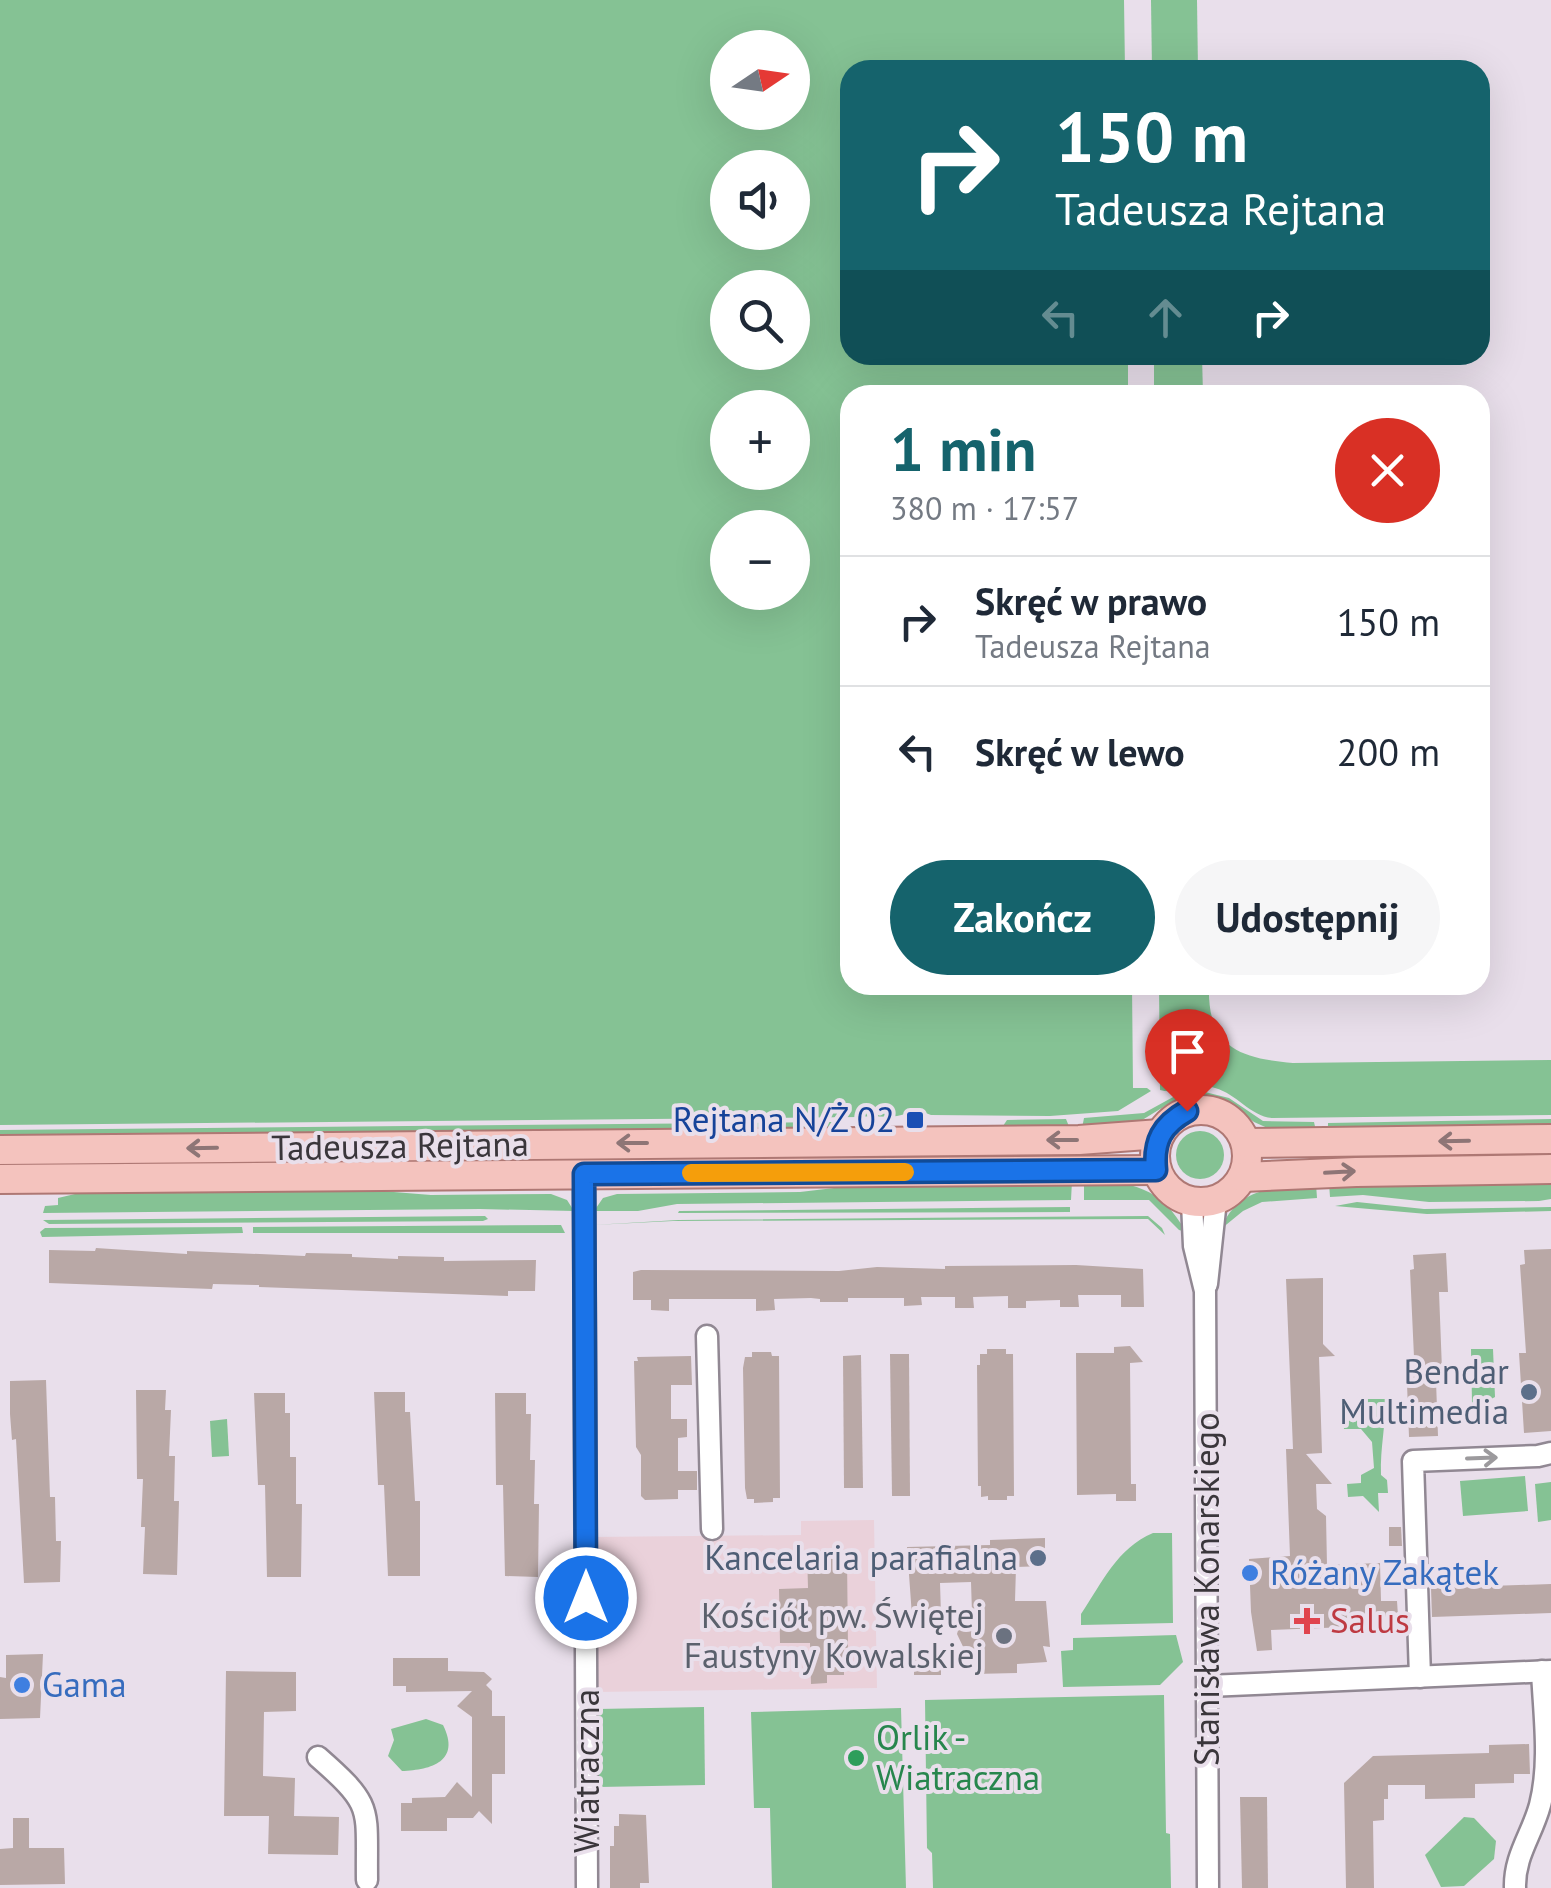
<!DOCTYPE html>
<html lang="pl">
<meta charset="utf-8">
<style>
:root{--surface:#fff;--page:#f6f6f7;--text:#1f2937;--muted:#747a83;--line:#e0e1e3;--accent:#15636c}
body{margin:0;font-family:"PT Sans",sans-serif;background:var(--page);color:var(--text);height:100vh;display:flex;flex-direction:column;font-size:38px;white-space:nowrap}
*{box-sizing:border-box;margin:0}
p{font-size:32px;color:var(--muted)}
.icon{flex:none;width:55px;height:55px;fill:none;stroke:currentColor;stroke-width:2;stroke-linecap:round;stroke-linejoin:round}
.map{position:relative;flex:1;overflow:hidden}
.sheet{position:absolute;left:840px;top:385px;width:650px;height:610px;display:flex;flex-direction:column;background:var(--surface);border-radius:30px;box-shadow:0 10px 40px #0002}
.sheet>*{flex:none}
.top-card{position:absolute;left:840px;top:60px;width:650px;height:305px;border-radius:30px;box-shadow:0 10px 40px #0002;background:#15636c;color:#fff;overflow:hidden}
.needle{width:65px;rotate:77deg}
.controls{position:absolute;left:710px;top:30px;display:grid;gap:20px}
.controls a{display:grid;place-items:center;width:100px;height:100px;border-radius:50%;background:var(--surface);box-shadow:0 10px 40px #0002;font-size:50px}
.pin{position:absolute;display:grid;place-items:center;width:85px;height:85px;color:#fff;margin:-102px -42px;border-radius:50% 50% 50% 0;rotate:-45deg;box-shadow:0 0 10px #0007}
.pin .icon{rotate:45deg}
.me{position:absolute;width:110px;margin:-55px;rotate:0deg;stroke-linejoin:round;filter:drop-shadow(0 0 8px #0008)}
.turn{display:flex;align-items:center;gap:35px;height:210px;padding:0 50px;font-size:45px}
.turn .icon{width:130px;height:130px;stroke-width:2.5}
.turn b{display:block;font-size:70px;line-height:85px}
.lanes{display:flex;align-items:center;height:95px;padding:0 50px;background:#0003;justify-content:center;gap:50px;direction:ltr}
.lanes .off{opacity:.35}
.round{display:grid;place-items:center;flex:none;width:105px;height:105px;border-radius:52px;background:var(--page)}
.head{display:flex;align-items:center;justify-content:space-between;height:170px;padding:0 50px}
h1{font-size:60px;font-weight:800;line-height:75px;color:var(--accent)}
.button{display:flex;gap:20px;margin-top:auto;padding:20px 50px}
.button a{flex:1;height:115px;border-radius:60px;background:var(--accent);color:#fff;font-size:40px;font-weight:800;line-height:115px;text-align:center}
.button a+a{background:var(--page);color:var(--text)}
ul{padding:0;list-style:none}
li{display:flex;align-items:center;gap:30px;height:130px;padding:0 50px;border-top:2px solid var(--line)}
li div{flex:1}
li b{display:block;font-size:38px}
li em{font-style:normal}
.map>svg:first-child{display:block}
.education{fill:#ead1da}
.green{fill:#85c294;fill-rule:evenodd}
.building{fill:#b9a8a6}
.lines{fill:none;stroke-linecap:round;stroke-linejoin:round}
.minor-casing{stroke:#918893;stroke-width:25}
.major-casing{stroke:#ae7874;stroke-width:32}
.minor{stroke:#fff;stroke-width:20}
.major{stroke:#f4c3be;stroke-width:28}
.oneway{stroke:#8e7576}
.oneway2{stroke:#9c9a9d}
.route-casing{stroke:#114b97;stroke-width:25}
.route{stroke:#1a73e8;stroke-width:18}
.slow{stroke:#f59e0b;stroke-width:18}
.transit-dot{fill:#1a4fb4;stroke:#e9dfeb;stroke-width:4}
.service-dot{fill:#5c6f8a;stroke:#e9dfeb;stroke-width:4}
.shop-dot{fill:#3f7fe0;stroke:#e9dfeb;stroke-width:4}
.health-dot{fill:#e0444e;stroke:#e9dfeb;stroke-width:4}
.worship-dot{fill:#6b7280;stroke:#e9dfeb;stroke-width:4}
.leisure-dot{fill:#2e9e5b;stroke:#e9dfeb;stroke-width:4}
.labels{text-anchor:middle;stroke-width:8;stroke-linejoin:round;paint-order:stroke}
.transit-label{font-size:35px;fill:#164399;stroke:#e9dfeb;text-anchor:end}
.street-label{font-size:35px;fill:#3a363b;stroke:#e9dfeb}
.service-label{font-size:35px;fill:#4e5e75;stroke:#e9dfeb;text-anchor:end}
.shop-label{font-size:35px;fill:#366cbe;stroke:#e9dfeb;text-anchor:start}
.worship-label{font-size:35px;fill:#5b616d;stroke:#e9dfeb;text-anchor:end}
.health-label{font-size:35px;fill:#be3a42;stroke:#e9dfeb;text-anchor:start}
.leisure-label{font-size:35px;fill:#27864d;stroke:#e9dfeb;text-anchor:start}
</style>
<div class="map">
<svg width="1551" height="1888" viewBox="0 0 1551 1888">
<rect width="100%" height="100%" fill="#e9dfeb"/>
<polygon class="education" points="874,1520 877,1688 596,1692 594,1537 801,1535 801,1521"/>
<g class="green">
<path d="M0,0H1124L1125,70H850V355H1128V395H850V985H1132L1133,1088H1147L1151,1091L1118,1111L1050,1116L931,1115C916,1108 912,1113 897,1116C886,1118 872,1115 861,1117L0,1125ZM728,48H792V112H728ZM728,168H792V232H728ZM728,288H792V352H728ZM728,408H792V472H728ZM728,528H792V592H728Z"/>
<polygon points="1151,0 1197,0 1198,70 1152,70"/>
<polygon points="1154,355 1202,355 1203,395 1154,395"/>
<path d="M1159,985H1209C1207,1047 1238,1058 1293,1063L1551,1060V1115L1272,1118C1250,1116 1237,1094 1215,1088C1196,1082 1178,1095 1160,1090Z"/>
<polygon points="1197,1090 1229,1098 1263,1121 1314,1122 1316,1131 1272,1130 1254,1122 1225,1100 1200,1094 1173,1101 1139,1122 1082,1128 1084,1118 1144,1113 1175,1096"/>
<polygon points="1066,1119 1070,1129 1040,1130 1003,1126 1007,1120"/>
<polygon points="1551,1119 1551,1129 1328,1131 1328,1123"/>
<polygon points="832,1122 835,1127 825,1130 0,1139 0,1130"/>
<circle cx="1200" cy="1155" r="24"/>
<polygon points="1551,1150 1551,1158 1328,1160 1328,1152"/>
<polygon points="1072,1152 1072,1160 0,1169 0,1161"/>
<polygon points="1551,1179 1551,1199 1539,1201 1429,1202 1363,1195 1330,1197 1329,1183"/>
<polygon points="1072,1181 1071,1200 677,1204 638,1211 594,1211 603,1198 617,1194 800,1192 885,1182"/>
<path d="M1084,1181C1132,1181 1161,1187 1186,1232L1179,1230L1149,1200H1084Z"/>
<path d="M1316,1184L1317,1198L1262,1202L1243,1211L1221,1229C1238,1186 1276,1188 1316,1184Z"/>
<polygon points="344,1188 431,1195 551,1194 567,1200 574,1211 480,1209 43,1213 45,1206 58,1205 58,1198 92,1190"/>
<polygon points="1357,1202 1424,1209 1551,1207 1551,1211 1427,1214 1335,1206"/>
<polygon points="1070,1207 1070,1212 678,1213 679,1211"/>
<polygon points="485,1216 488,1219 483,1221 49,1224 43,1220"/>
<polygon points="1148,1216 1162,1228 1165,1235 1148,1219 673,1221 593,1225 678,1220"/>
<polygon points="561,1225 565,1233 253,1233 253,1227"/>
<polygon points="242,1227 243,1233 42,1237 40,1232 45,1228"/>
<polygon points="1471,1349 1493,1349 1495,1397 1480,1405 1472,1403"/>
<path d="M1360,1399H1385C1386,1426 1380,1447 1381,1475L1387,1480L1388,1493H1378L1379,1512L1363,1496L1348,1497L1347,1484L1361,1483V1475L1374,1468L1372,1442L1361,1429H1344L1343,1421L1361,1420Z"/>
<polygon points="227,1419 229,1456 212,1457 210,1421"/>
<polygon points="1525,1476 1528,1511 1463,1516 1460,1481"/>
<polygon points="1551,1482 1551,1520 1538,1522 1535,1484"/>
<path d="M1153,1533H1172L1173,1623L1081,1625V1614C1102,1583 1117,1548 1153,1533Z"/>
<polygon points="1176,1635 1183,1662 1160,1685 1063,1687 1061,1651 1073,1650 1073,1638"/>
<polygon points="1164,1695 1166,1833 1170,1834 1171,1888 933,1888 932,1853 927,1848 925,1700"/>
<polygon points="704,1707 705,1785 599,1787 598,1709"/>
<polygon points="901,1708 906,1888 772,1888 770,1808 754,1808 751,1712"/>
<path d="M426,1719L443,1725C461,1761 432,1770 402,1771L388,1756L394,1740L391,1729Z"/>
<polygon points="1464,1817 1474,1818 1496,1841 1494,1859 1464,1886 1441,1887 1425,1855"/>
</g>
<g class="building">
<polygon points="96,1248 187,1254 187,1251 305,1256 306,1253 352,1254 352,1257 398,1259 398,1256 444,1257 444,1261 536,1260 535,1291 508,1291 508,1296 259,1287 259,1285 213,1284 212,1289 49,1283 49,1250 95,1251"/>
<polygon points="1551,1249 1551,1431 1524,1433 1519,1353 1526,1353 1520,1265 1525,1264 1524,1250"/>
<polygon points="1446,1253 1448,1292 1439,1292 1442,1370 1451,1380 1436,1381 1438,1436 1409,1437 1406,1357 1414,1357 1410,1270 1414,1269 1413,1255"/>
<polygon points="1076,1265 1143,1269 1144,1307 1121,1307 1121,1295 1078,1295 1079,1307 1060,1307 1060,1300 1026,1301 1026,1308 1008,1308 1008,1296 973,1297 974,1308 955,1308 955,1297 921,1297 922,1305 904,1306 904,1298 848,1298 848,1302 820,1302 820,1299 811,1298 774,1299 775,1310 756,1311 756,1299 669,1299 669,1311 651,1310 651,1300 633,1300 633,1272 641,1270 839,1271 877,1267 945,1269 945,1266"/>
<polygon points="1323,1278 1323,1344 1335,1356 1319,1357 1322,1453 1306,1454 1332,1484 1316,1484 1317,1509 1326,1516 1327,1565 1380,1563 1381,1601 1397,1601 1398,1616 1346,1618 1347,1627 1271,1630 1272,1650 1257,1651 1251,1612 1249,1559 1290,1556 1286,1449 1293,1449 1286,1279"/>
<polygon points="1130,1346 1143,1362 1130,1363 1131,1484 1136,1484 1136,1501 1116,1501 1116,1494 1077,1495 1076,1353 1114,1353 1114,1347"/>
<polygon points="987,1349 1006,1349 1006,1354 1013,1354 1014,1496 1007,1496 1007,1500 988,1500 988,1496 981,1497 981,1486 978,1486 977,1365 980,1365 980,1354 987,1354"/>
<polygon points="752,1352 771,1352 772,1356 779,1356 780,1498 773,1498 773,1502 754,1503 754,1499 747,1499 745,1488 743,1368 745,1357 752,1357"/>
<polygon points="890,1354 909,1354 910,1496 892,1496"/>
<polygon points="861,1355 863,1488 844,1488 843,1356"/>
<polygon points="691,1356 692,1385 671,1385 671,1419 687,1419 687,1437 678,1438 678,1471 697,1471 697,1490 678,1490 678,1499 645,1500 641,1496 641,1455 636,1447 634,1361 638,1361 637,1357"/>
<polygon points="46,1380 50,1497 55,1497 56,1541 61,1541 60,1582 24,1583 16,1439 12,1440 10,1414 10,1381"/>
<polygon points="136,1390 166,1390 165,1410 171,1410 169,1456 175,1456 174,1501 179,1501 177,1575 143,1574 145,1527 141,1527 143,1479 137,1479"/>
<polygon points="374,1392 405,1392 405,1412 410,1412 415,1501 420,1501 420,1576 388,1576 384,1485 378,1485"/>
<polygon points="254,1393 285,1393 285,1413 290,1413 290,1457 296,1457 296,1504 302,1504 301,1577 267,1577 265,1485 258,1485"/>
<polygon points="495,1393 526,1393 526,1414 531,1414 530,1460 535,1460 534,1504 539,1504 538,1577 505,1576 503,1485 496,1485"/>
<polygon points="1389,1527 1401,1527 1402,1546 1389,1546"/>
<polygon points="1045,1538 1045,1566 1016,1567 1015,1601 1046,1601 1050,1647 1043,1646 1047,1662 1017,1664 1017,1673 974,1674 973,1655 967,1655 957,1634 963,1613 972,1613 971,1582 940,1583 941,1615 912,1616 907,1547 990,1545 990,1540"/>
<polygon points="828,1550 828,1558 847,1558 848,1648 844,1648 844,1675 827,1675 827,1683 811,1684 810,1643 780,1643 779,1589 808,1588 807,1551"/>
<polygon points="1551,1584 1551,1613 1432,1617 1431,1588"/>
<polygon points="43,1654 40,1718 0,1719 0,1677 6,1678 6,1655"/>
<polygon points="941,1655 941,1675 914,1675 914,1656"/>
<polygon points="393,1658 448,1658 448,1671 484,1672 492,1679 486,1685 492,1691 492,1716 505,1716 505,1774 492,1774 492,1824 479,1811 473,1818 447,1818 447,1831 401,1831 401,1803 412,1803 412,1798 445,1797 457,1782 472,1797 472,1717 457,1706 472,1691 406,1692 406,1686 393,1686"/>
<polygon points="226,1671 296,1672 296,1711 264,1712 263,1776 295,1778 294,1816 339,1817 338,1855 268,1854 269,1816 224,1816"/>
<polygon points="1529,1744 1530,1774 1514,1774 1514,1783 1475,1784 1475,1798 1425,1799 1425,1785 1388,1785 1388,1799 1384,1799 1384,1820 1373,1821 1374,1888 1346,1888 1344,1783 1373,1756 1489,1753 1489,1745"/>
<polygon points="1240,1797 1267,1797 1268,1888 1242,1888"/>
<polygon points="619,1814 646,1815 649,1883 640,1883 640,1888 610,1888 610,1846 614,1846 614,1826 619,1826"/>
<polygon points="13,1818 29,1818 29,1848 64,1848 65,1884 0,1885 0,1849 13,1848"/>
</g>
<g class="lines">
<g class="minor-casing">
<g id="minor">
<polyline points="584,1174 587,1888"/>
<polyline points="1192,1202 1194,1246 1205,1291 1208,1888"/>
<polyline points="1207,1284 1216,1200"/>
<polyline points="707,1336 712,1529"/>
<polyline points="1420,1677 1413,1461 1538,1456 1551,1453"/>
<polyline points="1208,1686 1551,1671"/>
<path d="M318,1757C375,1807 366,1807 367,1880"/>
<path d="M1515,1888C1514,1856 1532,1835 1540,1805C1551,1762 1544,1715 1542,1671"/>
</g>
</g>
<g class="major-casing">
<g id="major">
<circle cx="1201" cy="1156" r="46"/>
<polyline points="1246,1143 1551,1139"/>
<polyline points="0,1150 1079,1140 1160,1134"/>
<polyline points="1243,1177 1356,1172 1551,1169"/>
<polyline points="0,1179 1156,1170"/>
</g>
</g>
<use href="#minor" class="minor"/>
<use href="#major" class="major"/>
</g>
<defs><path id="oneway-shaft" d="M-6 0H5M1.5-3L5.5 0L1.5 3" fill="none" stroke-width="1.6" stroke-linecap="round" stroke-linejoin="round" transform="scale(2.5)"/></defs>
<g class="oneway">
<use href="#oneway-shaft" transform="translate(1062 1140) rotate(180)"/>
<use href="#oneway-shaft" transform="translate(1454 1141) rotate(179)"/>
<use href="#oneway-shaft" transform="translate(632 1143) rotate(180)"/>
<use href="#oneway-shaft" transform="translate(202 1148) rotate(179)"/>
<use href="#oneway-shaft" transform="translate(1340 1172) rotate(-3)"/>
</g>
<use class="oneway2" href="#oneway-shaft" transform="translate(1482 1458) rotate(-2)"/>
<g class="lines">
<g class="route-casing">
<path id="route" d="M586,1598L584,1174L1156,1170C1153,1141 1162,1125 1187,1111"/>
</g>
<use href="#route" class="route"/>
<polyline class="slow" points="691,1173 905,1172"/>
</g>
<rect class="transit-dot" x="905" y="1110" width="20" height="20" rx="5"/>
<g class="service-dot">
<circle cx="1529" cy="1392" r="10"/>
<circle cx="1038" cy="1558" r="10"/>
</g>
<g class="shop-dot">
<circle cx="1250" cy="1573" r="10"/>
<circle cx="22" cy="1685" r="10"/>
</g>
<path class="health-dot" d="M1302 1606h10v10h10v10h-10v10h-10v-10h-10v-10h10z"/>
<circle class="worship-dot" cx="1004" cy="1636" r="10"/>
<circle class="leisure-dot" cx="856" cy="1758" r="10"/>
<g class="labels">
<g class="transit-label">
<text x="895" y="1132">Rejtana N/Ż 02</text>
</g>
<g class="street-label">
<text transform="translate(400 1146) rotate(-1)" y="12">Tadeusza Rejtana</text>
<text transform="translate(1207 1589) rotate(-90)" y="12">Stanisława Konarskiego</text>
<text transform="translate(587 1771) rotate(-90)" y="12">Wiatraczna</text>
</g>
<g class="service-label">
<text x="1509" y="1384">Bendar<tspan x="1509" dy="40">Multimedia</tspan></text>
<text x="1018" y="1570">Kancelaria parafialna</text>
</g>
<g class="shop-label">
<text x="1270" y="1585">Różany Zakątek</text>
<text x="42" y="1697">Gama</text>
</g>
<g class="worship-label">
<text x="984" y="1628">Kościół pw. Świętej<tspan x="984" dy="40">Faustyny Kowalskiej</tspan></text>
</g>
<g class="health-label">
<text x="1330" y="1633">Salus</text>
</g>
<g class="leisure-label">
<text x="876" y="1750">Orlik -<tspan x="876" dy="40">Wiatraczna</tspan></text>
</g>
</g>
</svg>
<div class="controls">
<a><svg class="needle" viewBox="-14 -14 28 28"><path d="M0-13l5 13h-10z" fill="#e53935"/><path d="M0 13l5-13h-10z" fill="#747a83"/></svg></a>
<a><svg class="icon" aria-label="sound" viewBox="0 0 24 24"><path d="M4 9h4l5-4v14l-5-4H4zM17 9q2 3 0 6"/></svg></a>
<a><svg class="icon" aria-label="search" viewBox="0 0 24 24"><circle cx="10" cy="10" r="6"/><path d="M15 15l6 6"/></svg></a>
<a>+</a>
<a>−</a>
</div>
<div class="pin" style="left:1187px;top:1111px;background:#d93025"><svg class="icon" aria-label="arrive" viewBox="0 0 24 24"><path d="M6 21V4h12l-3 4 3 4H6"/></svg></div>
<svg class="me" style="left:586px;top:1598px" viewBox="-20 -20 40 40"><circle r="17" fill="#1a73e8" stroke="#fff" stroke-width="3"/><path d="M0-11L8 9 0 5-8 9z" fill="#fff"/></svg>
<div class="top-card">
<div class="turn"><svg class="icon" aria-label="right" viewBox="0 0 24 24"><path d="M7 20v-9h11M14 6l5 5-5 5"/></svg><div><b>150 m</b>Tadeusza Rejtana</div></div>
<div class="lanes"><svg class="icon off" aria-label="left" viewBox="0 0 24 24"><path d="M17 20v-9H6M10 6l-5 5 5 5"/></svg><svg class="icon off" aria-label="ahead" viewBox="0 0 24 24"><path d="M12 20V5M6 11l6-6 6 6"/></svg><svg class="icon" aria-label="right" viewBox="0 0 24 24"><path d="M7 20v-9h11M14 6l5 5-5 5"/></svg></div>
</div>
<section class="sheet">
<div class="head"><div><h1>1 min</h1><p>380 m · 17:57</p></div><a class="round" style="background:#d93025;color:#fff"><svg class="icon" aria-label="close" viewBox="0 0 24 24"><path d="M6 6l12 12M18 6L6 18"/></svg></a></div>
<ul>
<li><svg class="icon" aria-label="right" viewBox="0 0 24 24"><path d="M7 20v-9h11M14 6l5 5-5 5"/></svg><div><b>Skręć w prawo</b><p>Tadeusza Rejtana</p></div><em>150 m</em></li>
<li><svg class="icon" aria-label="left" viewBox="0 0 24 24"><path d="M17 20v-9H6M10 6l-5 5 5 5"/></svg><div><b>Skręć w lewo</b></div><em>200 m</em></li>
</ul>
<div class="button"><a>Zakończ</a><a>Udostępnij</a></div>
</section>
</div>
